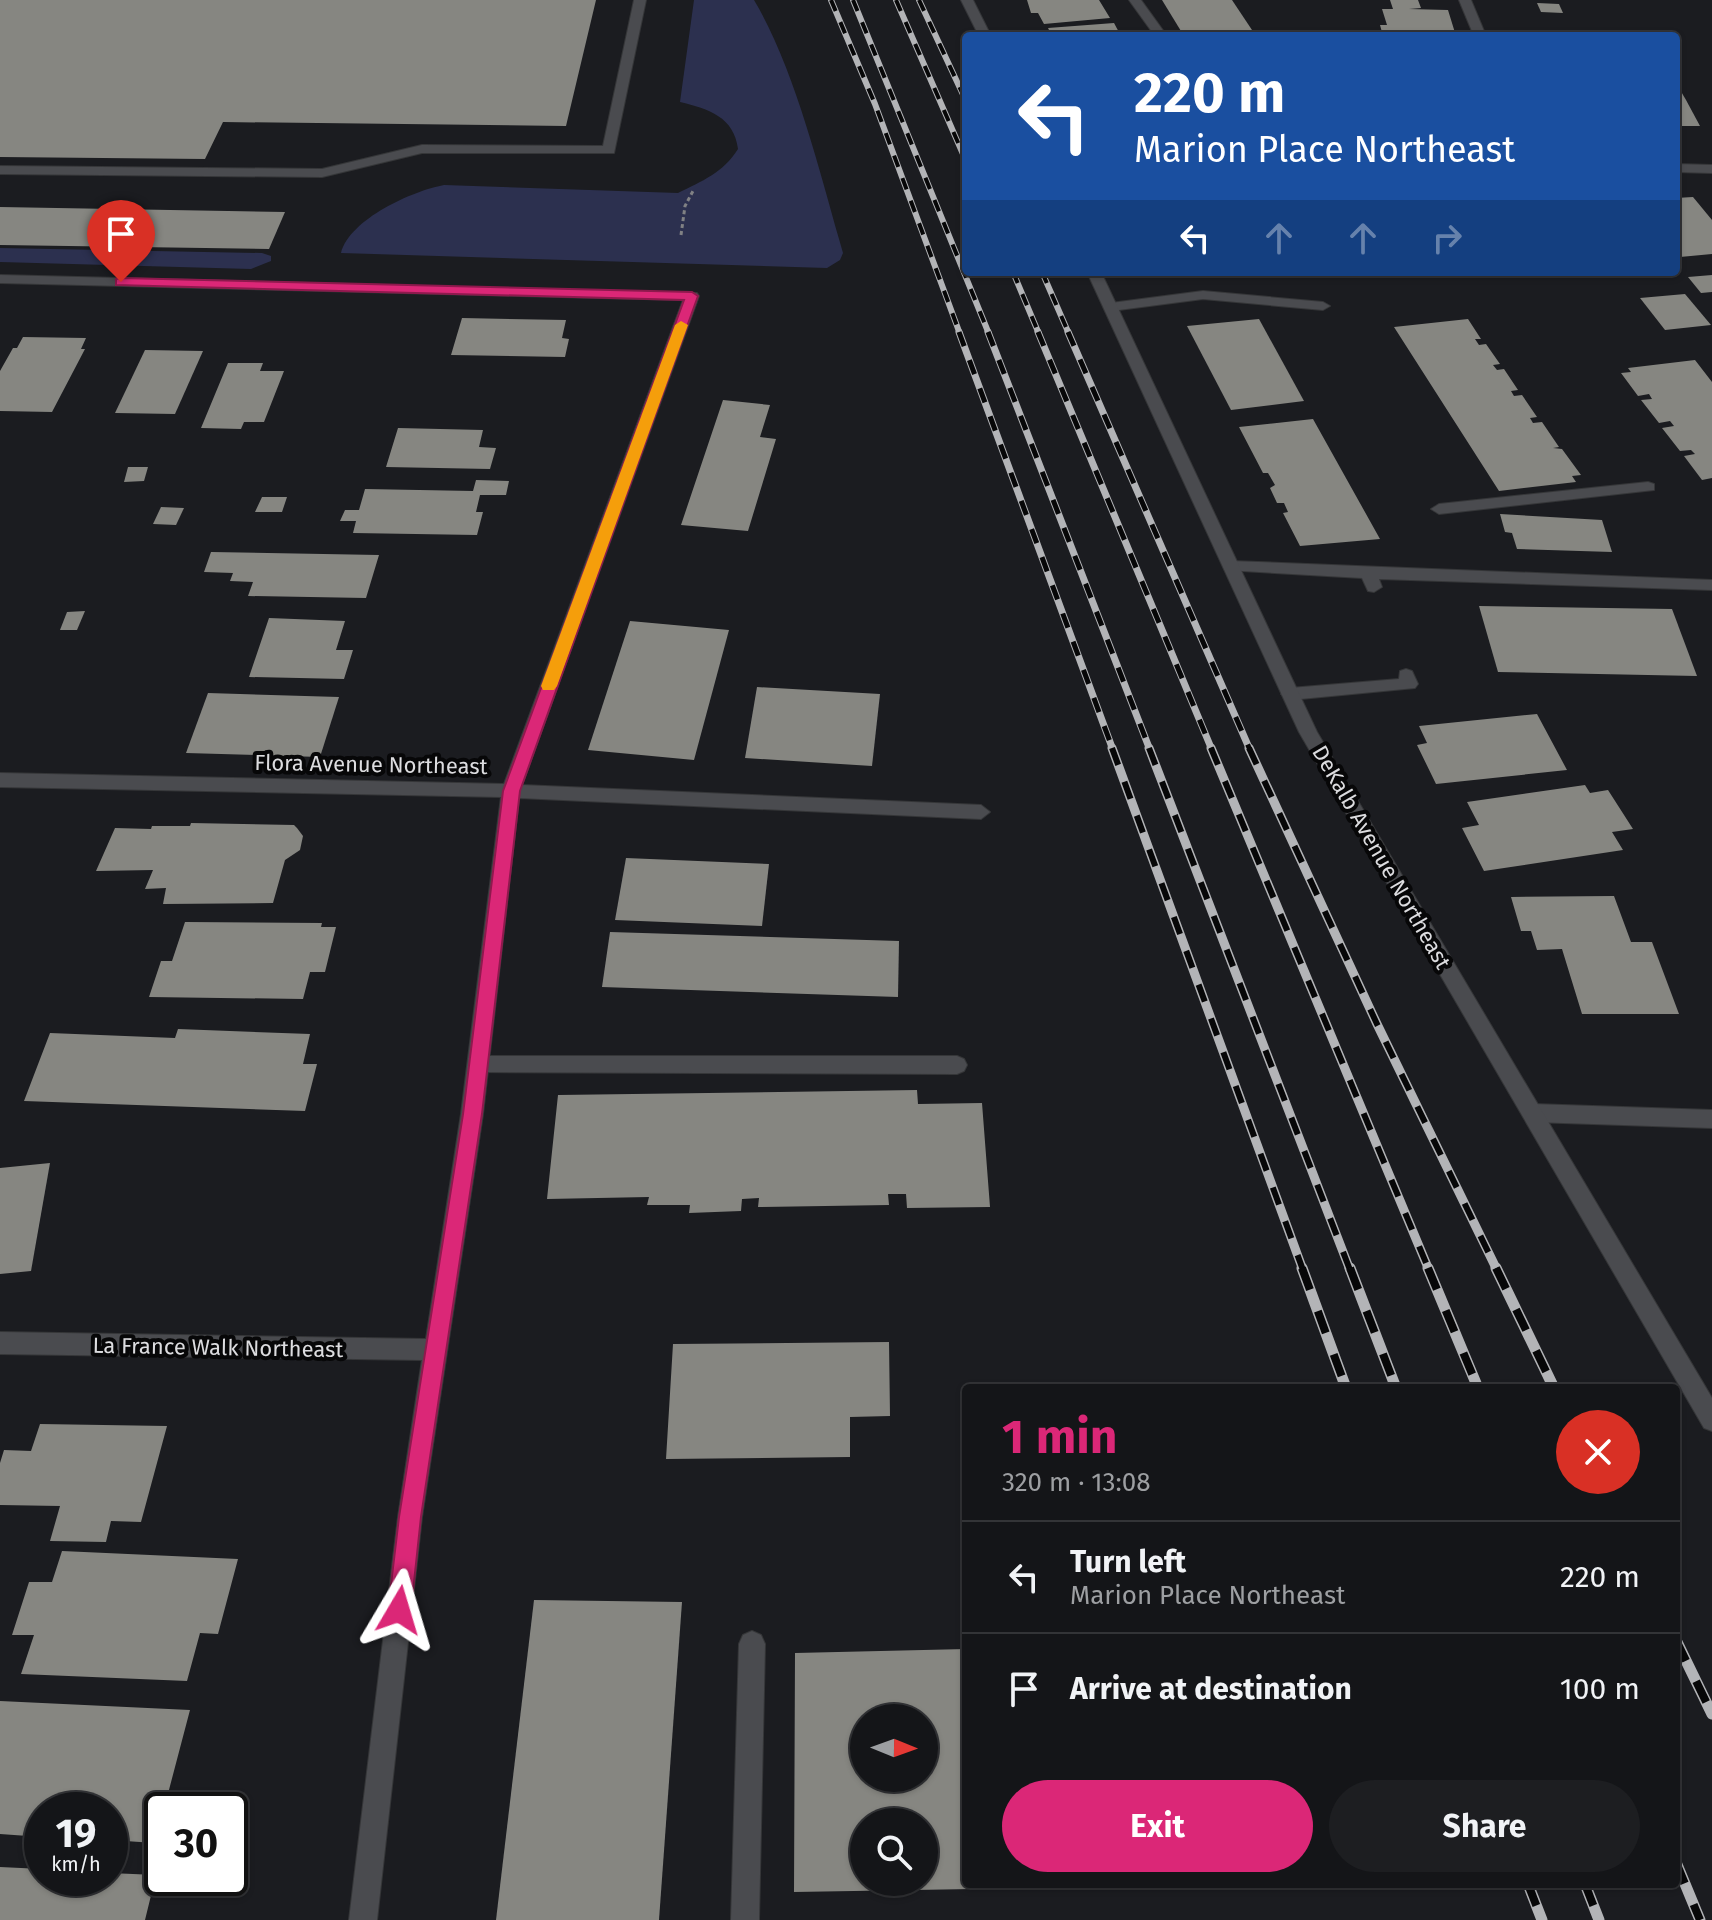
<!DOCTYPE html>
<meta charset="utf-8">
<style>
:root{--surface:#141518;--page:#1d1e21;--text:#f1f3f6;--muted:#9d9fa2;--line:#333437;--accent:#db2777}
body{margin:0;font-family:"Fira Sans",sans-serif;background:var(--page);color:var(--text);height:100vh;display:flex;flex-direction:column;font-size:30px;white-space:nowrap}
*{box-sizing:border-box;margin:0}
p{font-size:26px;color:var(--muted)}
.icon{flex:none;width:44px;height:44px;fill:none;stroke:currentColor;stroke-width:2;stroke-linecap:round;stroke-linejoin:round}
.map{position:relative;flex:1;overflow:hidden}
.side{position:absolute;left:962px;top:1384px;width:718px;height:504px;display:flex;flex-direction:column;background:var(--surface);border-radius:8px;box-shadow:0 2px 6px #0004,0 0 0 2px var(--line)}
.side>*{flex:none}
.banner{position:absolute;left:962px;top:32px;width:718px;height:244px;border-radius:8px;box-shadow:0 2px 6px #0004,0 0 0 2px var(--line);background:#1a4fa0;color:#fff;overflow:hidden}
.needle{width:52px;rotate:91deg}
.controls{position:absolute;left:850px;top:1704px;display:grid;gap:16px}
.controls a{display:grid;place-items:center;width:88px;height:88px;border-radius:50%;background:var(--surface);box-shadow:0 2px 6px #0004,0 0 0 2px var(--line);font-size:40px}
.speed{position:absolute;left:24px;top:1792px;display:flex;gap:16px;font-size:40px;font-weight:700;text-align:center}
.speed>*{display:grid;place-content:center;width:104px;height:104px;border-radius:50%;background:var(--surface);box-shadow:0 2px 6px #0004,0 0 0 2px var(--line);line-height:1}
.speed small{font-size:20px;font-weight:400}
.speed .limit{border:4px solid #111;border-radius:12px;background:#fff;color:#111}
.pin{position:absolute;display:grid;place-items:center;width:68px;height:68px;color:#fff;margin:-82px -34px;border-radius:50% 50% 50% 0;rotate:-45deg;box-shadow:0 0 8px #0007}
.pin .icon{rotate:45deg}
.me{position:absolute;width:88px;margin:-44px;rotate:7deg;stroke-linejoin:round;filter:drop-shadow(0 0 6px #0008)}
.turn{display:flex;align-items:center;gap:28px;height:168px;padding:0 40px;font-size:36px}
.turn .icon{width:104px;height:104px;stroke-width:2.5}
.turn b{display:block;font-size:56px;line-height:68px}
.lanes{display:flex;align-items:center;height:76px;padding:0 40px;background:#0003;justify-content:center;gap:40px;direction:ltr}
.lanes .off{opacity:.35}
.round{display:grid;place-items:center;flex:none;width:84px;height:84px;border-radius:42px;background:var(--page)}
.summary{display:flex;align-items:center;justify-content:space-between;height:136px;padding:0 40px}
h1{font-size:48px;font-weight:700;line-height:60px;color:var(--accent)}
.cta{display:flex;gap:16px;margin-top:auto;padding:16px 40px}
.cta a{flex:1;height:92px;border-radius:48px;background:var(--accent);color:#fff;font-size:32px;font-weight:700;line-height:92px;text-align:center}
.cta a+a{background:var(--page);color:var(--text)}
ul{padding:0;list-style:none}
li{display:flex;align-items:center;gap:24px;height:112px;padding:0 40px;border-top:2px solid var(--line)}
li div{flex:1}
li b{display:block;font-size:30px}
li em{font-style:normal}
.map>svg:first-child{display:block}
.green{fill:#2c304f}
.building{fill:#868681;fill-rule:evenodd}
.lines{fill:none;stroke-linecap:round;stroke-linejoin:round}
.service-casing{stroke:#353638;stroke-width:2}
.minor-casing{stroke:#353638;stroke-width:2}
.secondary-casing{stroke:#353638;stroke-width:2}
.path{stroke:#808184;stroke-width:3;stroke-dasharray:4 3;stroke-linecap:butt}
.service{fill:#4a4b4f;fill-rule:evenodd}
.minor{fill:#4a4b4f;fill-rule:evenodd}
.secondary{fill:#4a4b4f;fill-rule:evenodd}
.rail-far3-casing{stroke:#b3b4b7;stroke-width:6}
.rail-far2-casing{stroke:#b3b4b7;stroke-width:7}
.rail-far1-casing{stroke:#b3b4b7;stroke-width:9}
.rail-casing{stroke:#b3b4b7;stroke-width:11}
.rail-far3{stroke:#070708;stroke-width:4;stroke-dasharray:12;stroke-linecap:butt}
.rail-far2{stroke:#070708;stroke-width:5;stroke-dasharray:15;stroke-linecap:butt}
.rail-far1{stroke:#070708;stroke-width:6;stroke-dasharray:18;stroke-linecap:butt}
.rail{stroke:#070708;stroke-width:8;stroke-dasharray:23;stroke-linecap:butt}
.route{fill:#db2777;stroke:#8e194d;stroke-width:2}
.slow{fill:#f59e0b}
.labels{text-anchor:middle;stroke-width:8;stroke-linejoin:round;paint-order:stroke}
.street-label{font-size:22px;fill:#dcdcdf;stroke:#070708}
</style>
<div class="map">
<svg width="1712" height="1920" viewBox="0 0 1712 1920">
<rect width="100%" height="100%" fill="#1b1c20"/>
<g class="green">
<path d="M694,0H754C793,65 818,165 839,239L843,253L840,260L827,268L341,253C350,219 412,191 444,185L678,193C702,181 723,173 738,149C734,117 709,109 680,102Z"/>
<polygon points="0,248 262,253 271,256 271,261 251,269 0,262"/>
</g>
<g class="building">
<polygon points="0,0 596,0 566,126 223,122 205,159 0,157"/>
<polygon points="1027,0 1099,0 1110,18 1044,24 1038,13 1031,13"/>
<polygon points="1162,0 1232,0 1256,36 1184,36"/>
<polygon points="1390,0 1418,0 1421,8 1409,9 1448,10 1456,36 1383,36 1380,25 1387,25 1382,9 1393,9"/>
<polygon points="1537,3 1559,4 1563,13 1541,12"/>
<polygon points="1114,23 1121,36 1052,36 1048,28"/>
<polygon points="1676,83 1686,100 1700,126 1676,126"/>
<polygon points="1693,197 1712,220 1712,254 1680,257 1676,251 1676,198"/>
<polygon points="0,207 285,212 269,249 0,245"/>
<polygon points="1712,275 1712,292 1701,293 1688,277"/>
<polygon points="1685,294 1711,325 1665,330 1640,298"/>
<polygon points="462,318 566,320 562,338 569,339 565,357 451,355"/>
<polygon points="1259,319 1304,401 1231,410 1187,326"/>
<polygon points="1468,319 1481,339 1475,339 1479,345 1486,344 1500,364 1493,365 1497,370 1504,369 1518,390 1511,391 1514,396 1522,395 1537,417 1530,418 1533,423 1542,422 1559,447 1553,448 1562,449 1581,475 1572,476 1576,482 1499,491 1394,327"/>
<polygon points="23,337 86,338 81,349 85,349 52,412 0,411 0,371 13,348 17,348"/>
<polygon points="145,350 203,351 175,414 115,413"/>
<polygon points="1695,360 1712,382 1712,478 1702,480 1684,456 1695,454 1691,450 1680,451 1662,428 1674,426 1670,421 1659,423 1641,400 1652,399 1649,394 1638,396 1621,373 1631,372 1628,368"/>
<polygon points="228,363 263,363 260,371 284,371 264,422 244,422 241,429 201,428"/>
<polygon points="723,400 770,405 760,437 776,439 748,531 681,525"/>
<polygon points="1313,419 1380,539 1300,546 1283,513 1288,512 1284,503 1277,503 1270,488 1275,485 1268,473 1263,473 1239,427"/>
<polygon points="398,428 483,430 479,447 496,448 490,469 386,467"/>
<polygon points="128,467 148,467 144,481 124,482"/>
<polygon points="476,480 509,481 506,495 480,495 476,512 483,512 477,535 353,533 356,521 340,521 345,510 359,510 365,489 473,491"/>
<polygon points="262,497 287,497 282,512 255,512"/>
<polygon points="161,507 184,508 176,525 153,524"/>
<polygon points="1500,514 1602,520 1612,552 1517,549 1512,533 1505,532"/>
<polygon points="211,552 379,555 366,598 248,596 253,582 230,581 233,573 204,572"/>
<polygon points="1479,606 1672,609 1697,676 1498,672"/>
<polygon points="85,611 77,630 60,630 67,612"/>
<polygon points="269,618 345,621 336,650 353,650 344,679 249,677"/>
<polygon points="630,621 729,630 694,760 588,750"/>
<polygon points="757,687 880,694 872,766 745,758"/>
<polygon points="208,693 339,697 320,757 186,753"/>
<polygon points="1537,714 1567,770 1436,784 1417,745 1427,743 1419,726"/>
<polygon points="1585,785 1590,793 1608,790 1633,829 1612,832 1623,850 1484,871 1462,828 1479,825 1467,802"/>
<polygon points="191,823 294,825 297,828 303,836 300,850 285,860 273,903 163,904 166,888 145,889 153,870 96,871 115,828 151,829 152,826 190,826"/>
<polygon points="626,858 769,864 762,926 615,920"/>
<polygon points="1614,896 1631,942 1652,942 1679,1014 1582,1014 1562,949 1537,950 1531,931 1521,931 1511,897"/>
<polygon points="185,922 322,923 321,927 336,927 325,972 310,972 303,999 149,997 161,961 172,961"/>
<polygon points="610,932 899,941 898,997 602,987"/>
<polygon points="178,1029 310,1034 303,1064 317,1064 305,1111 24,1101 50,1033 175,1038"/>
<polygon points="917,1090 918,1104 982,1103 990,1207 907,1208 906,1194 888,1194 889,1205 758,1207 759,1198 742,1199 741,1211 689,1213 690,1205 647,1205 649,1197 547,1199 558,1095"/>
<polygon points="50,1163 31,1271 0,1274 0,1168"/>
<polygon points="889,1342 890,1416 850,1417 850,1457 666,1459 673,1344"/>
<polygon points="40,1424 167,1426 141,1522 111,1521 106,1542 50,1541 60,1506 0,1505 0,1463 4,1450 31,1451"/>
<polygon points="62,1551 238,1559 218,1634 200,1633 187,1681 21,1674 34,1635 12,1635 29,1582 52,1582"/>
<polygon points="534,1600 682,1602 659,1920 496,1920"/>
<path d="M966,1649V1884H1088V1887L794,1892L795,1653ZM864,1718H924V1778H864ZM864,1822H924V1882H864Z"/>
<polygon points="0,1701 190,1710 155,1843 110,1840 110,1810 42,1810 42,1837 0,1834"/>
<polygon points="0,1867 42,1869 42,1878 110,1878 110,1873 156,1875 145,1920 0,1920"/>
</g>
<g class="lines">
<g class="service-casing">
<g id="service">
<polygon points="634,0 646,0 614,153 422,153 322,177 0,174 0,166 322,169 422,145 603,146"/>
<polygon points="1129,0 1141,0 1167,36 1155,36"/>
<polygon points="1459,0 1471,0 1486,36 1474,36"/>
<polygon points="1203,291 1323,302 1330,306 1323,310 1203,299 1111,311 1104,307 1111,303"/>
<polygon points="1648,482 1654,484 1654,490 1439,514 1431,509 1439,504"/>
<polygon points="1231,561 1712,580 1712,590 1379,579 1382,587 1374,592 1368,591 1362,578 1225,570 1223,566 1225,562"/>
<polygon points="1406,669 1412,671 1418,684 1415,688 1290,700 1281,694 1290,688 1399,679 1400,671"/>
<polygon points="478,1056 957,1056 964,1059 967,1065 964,1071 957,1074 478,1072 471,1070 468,1064 471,1058"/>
</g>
</g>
<g class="minor-casing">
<g id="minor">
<polygon points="1676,164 1712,165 1712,173 1676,172"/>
<polygon points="0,275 697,293 699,296 522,785 981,805 990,812 981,819 519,798 483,1114 422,1517 377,1920 349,1920 398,1517 422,1360 0,1354 0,1332 426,1339 461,1114 501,797 0,787 0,773 504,784 683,300 0,283"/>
<polygon points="1533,1104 1712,1110 1712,1128 1533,1122 1525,1119 1522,1113 1525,1107"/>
<polygon points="752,1631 761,1635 765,1644 759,1920 731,1920 739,1644 743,1635"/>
</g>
</g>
<g class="secondary-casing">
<g id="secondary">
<polygon points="961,0 973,0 991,36 979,36"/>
<polygon points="1087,272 1101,272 1317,732 1712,1398 1712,1431 1704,1428 1299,732"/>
</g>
</g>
<polyline class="path" points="681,235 685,206 693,191"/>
<use href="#service" class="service"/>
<use href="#minor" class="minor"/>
<use href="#secondary" class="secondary"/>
<g class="rail-far3-casing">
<g id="rail-far3">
<polyline points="831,0 875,104 960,334"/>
<polyline points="853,0 989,334"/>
<polyline points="896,0 966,161"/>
<polyline points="919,0 966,101"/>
<polyline points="1013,272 1039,334"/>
<polyline points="1042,272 1069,334"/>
</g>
</g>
<g class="rail-far2-casing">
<g id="rail-far2">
<polyline points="959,332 1113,750"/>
<polyline points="988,332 1150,750"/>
<polyline points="1038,332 1212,750"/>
<polyline points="1068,332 1250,750"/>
</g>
</g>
<g class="rail-far1-casing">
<g id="rail-far1">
<polyline points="1112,748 1303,1270"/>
<polyline points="1149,748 1350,1270"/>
<polyline points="1211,748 1429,1270"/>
<polyline points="1249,748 1377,1024 1497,1270"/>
</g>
</g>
<g class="rail-casing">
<g id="rail">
<polyline points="1302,1268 1346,1388"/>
<polyline points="1350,1268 1396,1388"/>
<polyline points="1428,1268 1478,1388"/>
<polyline points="1496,1268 1554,1388"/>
<polyline points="1676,1640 1712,1714"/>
<polyline points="1676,1862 1700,1920"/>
<polyline points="1528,1884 1542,1920"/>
<polyline points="1585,1884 1599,1920"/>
</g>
</g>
<use href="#rail-far3" class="rail-far3"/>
<use href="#rail-far2" class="rail-far2"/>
<use href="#rail-far1" class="rail-far1"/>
<use href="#rail" class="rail"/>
</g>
<polygon class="route" points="121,278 692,292 698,296 520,791 482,1114 421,1517 411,1610 407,1618 399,1622 391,1618 388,1610 399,1517 463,1114 503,791 684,300 116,285 116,279"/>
<polygon class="slow" points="681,321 688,325 557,686 554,690 543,690 541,686 675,325"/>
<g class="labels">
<g class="street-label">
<text transform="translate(371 764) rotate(1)" y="8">Flora Avenue Northeast</text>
<text transform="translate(1382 857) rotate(60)" y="8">DeKalb Avenue Northeast</text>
<text transform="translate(218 1347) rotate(1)" y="8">La France Walk Northeast</text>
</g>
</g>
</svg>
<div class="controls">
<a><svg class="needle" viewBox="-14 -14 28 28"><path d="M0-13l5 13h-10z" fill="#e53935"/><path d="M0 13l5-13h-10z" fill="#9d9fa2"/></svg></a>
<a><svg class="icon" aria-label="search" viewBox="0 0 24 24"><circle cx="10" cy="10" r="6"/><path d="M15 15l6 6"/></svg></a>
</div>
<div class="speed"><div>19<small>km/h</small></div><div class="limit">30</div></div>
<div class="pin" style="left:121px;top:282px;background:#d93025"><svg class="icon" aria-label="arrive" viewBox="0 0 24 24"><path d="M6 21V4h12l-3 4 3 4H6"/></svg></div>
<svg class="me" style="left:399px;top:1610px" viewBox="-20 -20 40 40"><path d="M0-17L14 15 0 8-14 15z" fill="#db2777" stroke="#fff" stroke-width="4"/></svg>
<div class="banner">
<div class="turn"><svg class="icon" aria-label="left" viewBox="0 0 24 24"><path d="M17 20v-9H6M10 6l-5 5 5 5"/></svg><div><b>220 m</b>Marion Place Northeast</div></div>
<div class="lanes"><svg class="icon" aria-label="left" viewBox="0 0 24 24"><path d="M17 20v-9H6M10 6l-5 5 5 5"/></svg><svg class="icon off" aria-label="ahead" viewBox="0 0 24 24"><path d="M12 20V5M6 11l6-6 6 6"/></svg><svg class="icon off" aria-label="ahead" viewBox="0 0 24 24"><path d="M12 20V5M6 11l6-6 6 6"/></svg><svg class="icon off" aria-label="right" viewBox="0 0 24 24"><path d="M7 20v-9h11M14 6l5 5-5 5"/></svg></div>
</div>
<section class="side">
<div class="summary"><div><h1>1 min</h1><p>320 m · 13:08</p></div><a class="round" style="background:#d93025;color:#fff"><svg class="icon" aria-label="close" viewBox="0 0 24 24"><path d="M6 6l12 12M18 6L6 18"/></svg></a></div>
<ul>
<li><svg class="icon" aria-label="left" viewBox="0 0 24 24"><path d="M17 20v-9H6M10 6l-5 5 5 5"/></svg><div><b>Turn left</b><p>Marion Place Northeast</p></div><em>220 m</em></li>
<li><svg class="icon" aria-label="arrive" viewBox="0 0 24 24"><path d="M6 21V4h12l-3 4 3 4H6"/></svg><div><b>Arrive at destination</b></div><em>100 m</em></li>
</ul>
<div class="cta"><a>Exit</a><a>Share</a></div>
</section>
</div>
